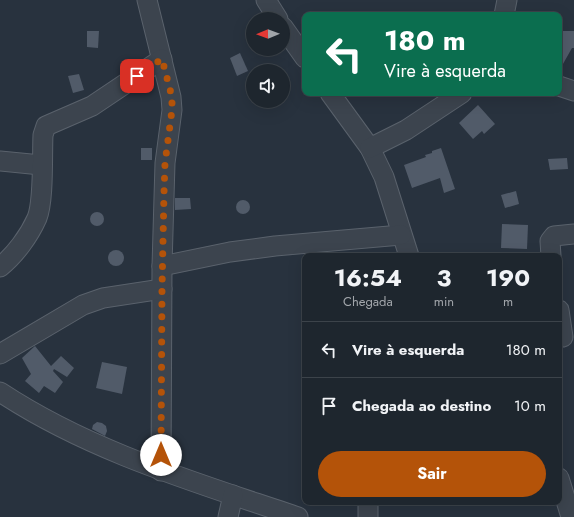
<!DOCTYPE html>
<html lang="pt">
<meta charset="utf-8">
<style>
:root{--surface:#1e262e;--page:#262e36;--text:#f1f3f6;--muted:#a1a5aa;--line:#3c434a;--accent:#b45309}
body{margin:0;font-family:Jost,sans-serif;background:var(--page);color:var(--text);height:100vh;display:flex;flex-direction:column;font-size:15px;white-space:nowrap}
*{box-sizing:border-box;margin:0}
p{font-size:13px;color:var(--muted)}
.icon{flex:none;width:22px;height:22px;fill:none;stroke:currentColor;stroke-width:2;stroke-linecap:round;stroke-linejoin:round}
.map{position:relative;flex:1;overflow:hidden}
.details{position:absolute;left:302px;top:253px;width:260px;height:252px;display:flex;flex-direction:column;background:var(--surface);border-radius:8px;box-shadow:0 4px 16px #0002,0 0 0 1px var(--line)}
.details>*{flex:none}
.top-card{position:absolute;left:302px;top:12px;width:260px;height:84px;border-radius:8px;box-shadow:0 4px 16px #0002,0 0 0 1px var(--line);background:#0b6e4f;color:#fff;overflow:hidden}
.needle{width:26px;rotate:269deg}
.buttons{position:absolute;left:246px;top:12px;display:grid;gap:8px}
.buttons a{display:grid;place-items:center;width:44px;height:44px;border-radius:50%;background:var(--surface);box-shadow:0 4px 16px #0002,0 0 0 1px var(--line);font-size:20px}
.pin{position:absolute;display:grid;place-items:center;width:34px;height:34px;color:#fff;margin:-17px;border-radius:8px;box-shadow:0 2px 6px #0006}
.me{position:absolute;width:44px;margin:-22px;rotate:0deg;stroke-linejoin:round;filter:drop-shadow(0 0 3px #0008)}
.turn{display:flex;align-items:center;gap:14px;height:84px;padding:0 16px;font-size:18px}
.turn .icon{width:52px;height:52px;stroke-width:2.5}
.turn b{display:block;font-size:28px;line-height:34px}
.eta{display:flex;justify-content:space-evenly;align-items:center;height:68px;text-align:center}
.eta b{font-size:24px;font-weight:700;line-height:28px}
.action{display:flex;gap:8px;margin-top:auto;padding:8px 16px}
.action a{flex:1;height:46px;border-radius:24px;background:var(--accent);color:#fff;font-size:16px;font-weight:700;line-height:46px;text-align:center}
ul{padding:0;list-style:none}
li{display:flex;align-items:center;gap:12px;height:56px;padding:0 16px;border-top:1px solid var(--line)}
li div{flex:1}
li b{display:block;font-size:15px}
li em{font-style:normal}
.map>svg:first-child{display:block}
.building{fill:#515b69}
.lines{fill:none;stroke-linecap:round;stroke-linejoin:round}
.minor-casing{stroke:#5a626c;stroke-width:21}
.minor{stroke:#3c444e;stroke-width:19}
.route{stroke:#b45309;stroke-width:7;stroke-dasharray:0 12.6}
</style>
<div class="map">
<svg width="574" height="517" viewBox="0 0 574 517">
<rect width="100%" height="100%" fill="#28323e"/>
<g class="building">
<polygon points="87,31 99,31 98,48 87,47"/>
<polygon points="559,31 574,31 574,48 572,48 559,71"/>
<polygon points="240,53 248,71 237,76 230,58"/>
<polygon points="79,74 84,90 73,93 68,76"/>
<polygon points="478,105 495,124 484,134 482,131 473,139 459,123"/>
<rect x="141" y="148" width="11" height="12"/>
<polygon points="441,148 455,189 444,193 440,178 412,188 404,165 426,157 425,155 432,153 432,151"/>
<polygon points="567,158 568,169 550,170 548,159"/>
<polygon points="516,191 519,204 505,208 501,195"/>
<polygon points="175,198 190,198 191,209 175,210"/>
<circle cx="243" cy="207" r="7"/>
<circle cx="97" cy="219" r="7"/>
<polygon points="502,224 528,225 527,249 501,248"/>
<circle cx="116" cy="258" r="8"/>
<polygon points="35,346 51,366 61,356 74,368 67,377 54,369 53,371 63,382 55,393 44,386 39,393 25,381 31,374 22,358"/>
<polygon points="102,362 127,367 122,394 96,388"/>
<polygon points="97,422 102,423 106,426 107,431 105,436 92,429 93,425"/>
</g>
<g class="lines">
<g class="minor-casing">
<g id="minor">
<polyline points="147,0 171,97 172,110 165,163 162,266 161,471"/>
<polyline points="266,0 278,19"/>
<polyline points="504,15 507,0"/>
<polyline points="283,27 305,58"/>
<polyline points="559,86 574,91"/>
<polyline points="330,93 370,148 384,177 409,256"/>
<polyline points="370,148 406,130 462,93"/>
<polyline points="0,161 41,165"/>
<polyline points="551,256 550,241 554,236 574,234"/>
<polyline points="162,266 230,252 275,246 401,235"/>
<path d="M0,267C15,255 29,236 37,218C44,201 42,155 43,135L46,126L92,106L162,59"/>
<polyline points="559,310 563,337"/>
<polyline points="0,354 83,305 103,298 162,289"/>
<path d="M0,392C91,452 195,482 298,517"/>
<polyline points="559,478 571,517"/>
<polyline points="228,517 233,495"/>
<polyline points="368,517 368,502"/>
</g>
</g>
<use href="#minor" class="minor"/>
</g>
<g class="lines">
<polyline class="route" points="137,76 162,59 172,97 172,110 165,163 164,193 162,289 161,455"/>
</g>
</svg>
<div class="buttons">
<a><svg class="needle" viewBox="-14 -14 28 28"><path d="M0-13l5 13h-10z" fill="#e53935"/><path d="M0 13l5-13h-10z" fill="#a1a5aa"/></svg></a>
<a><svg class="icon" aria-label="sound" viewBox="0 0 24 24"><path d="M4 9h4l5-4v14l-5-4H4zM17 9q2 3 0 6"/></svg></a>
</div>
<div class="pin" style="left:137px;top:76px;background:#d93025"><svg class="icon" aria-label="arrive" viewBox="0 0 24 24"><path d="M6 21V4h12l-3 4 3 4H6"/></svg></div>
<svg class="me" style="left:161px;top:455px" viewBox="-20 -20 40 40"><circle r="19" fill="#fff"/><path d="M0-13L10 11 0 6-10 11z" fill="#b45309"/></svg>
<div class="top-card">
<div class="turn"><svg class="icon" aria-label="left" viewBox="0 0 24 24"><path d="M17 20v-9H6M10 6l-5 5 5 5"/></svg><div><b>180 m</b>Vire à esquerda</div></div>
</div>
<section class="details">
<div class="eta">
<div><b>16:54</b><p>Chegada</p></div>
<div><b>3</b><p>min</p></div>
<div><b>190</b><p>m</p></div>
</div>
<ul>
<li><svg class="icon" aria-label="left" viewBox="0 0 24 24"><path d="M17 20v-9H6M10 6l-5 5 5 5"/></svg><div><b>Vire à esquerda</b></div><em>180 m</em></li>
<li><svg class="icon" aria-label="arrive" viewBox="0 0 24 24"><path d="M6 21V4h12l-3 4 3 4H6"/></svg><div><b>Chegada ao destino</b></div><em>10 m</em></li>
</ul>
<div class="action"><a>Sair</a></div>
</section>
</div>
